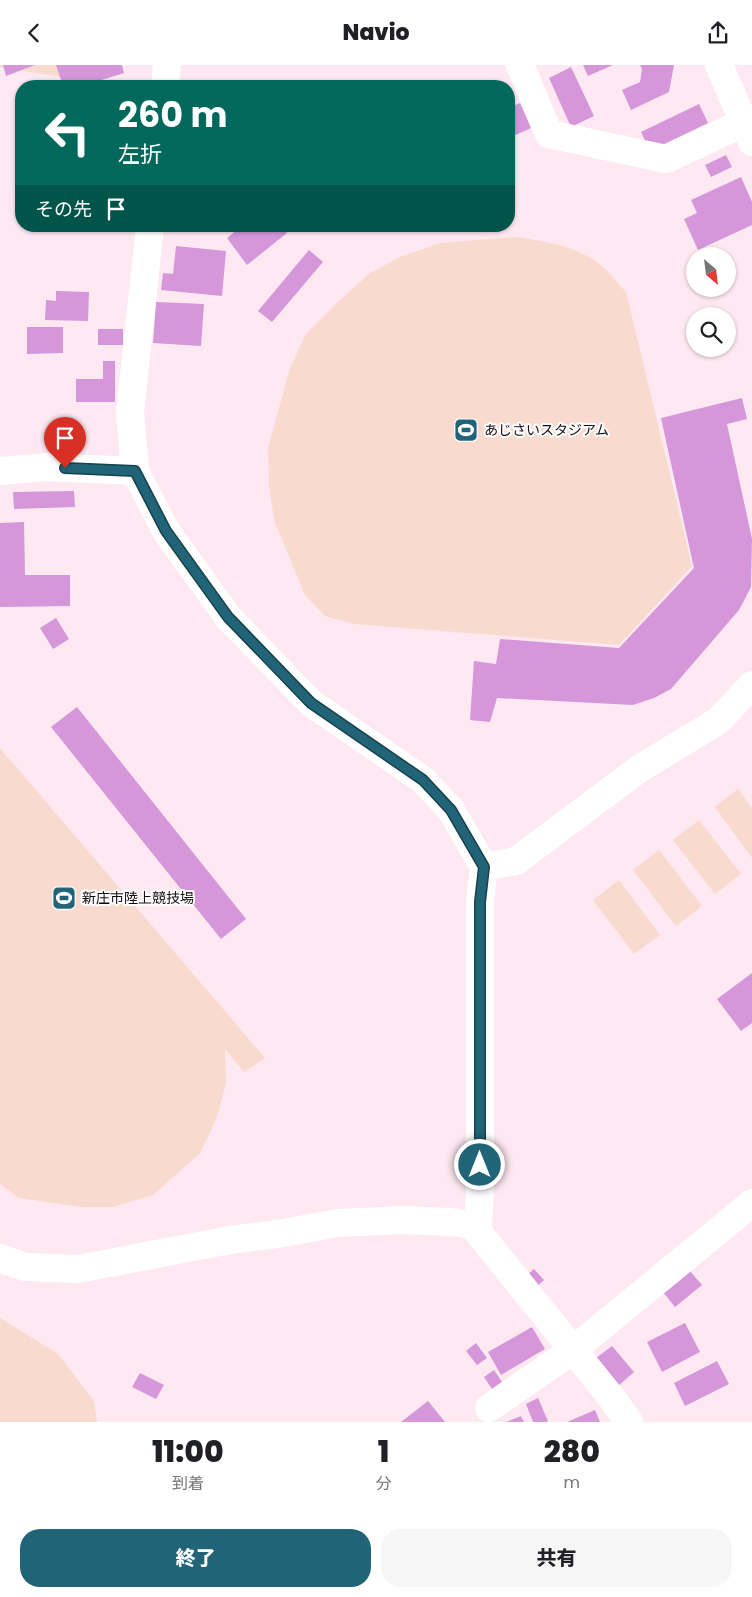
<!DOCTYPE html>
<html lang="ja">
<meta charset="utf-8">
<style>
:root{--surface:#fff;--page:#f6f6f6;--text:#202124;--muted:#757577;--accent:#226477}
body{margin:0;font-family:Poppins,"Noto Sans JP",sans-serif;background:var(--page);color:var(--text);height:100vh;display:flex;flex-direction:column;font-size:19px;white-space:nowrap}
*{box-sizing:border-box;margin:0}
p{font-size:16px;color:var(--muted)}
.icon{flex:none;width:28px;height:28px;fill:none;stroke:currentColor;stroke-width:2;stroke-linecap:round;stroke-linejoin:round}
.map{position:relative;height:1357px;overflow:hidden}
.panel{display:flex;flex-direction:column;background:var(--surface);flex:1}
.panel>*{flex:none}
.top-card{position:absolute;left:15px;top:15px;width:500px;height:152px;border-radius:20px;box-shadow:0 1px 4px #0004;background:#00695c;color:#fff;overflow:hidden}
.needle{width:32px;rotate:152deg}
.tools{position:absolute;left:686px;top:182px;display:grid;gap:10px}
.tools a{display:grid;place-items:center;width:50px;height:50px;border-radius:50%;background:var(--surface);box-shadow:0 1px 4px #0004;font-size:25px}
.pin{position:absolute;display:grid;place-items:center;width:42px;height:42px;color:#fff;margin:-51px -21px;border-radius:50% 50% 50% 0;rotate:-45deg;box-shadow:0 0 5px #0007}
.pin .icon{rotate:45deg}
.me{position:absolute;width:55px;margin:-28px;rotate:0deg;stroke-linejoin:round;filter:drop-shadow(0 0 4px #0008)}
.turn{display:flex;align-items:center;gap:18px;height:105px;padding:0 20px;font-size:22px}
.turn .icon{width:65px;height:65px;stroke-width:2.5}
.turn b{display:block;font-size:35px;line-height:42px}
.then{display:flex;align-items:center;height:48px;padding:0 20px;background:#0003;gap:10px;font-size:19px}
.eta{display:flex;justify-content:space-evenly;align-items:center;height:85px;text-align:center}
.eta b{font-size:30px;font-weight:800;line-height:35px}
.action{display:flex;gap:10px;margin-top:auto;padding:10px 20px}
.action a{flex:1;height:58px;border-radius:20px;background:var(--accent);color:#fff;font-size:20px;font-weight:800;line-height:58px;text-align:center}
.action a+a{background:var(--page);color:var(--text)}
header{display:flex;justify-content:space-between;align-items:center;height:65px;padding:0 20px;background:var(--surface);font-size:22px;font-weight:800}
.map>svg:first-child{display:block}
.green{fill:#f8dace}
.building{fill:#d696da}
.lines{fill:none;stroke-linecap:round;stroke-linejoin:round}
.minor{stroke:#fff;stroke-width:28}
.route-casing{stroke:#16414d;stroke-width:12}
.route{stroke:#226477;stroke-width:9}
.labels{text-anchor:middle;stroke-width:4;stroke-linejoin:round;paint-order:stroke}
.poi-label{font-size:14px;fill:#120c0f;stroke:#fff;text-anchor:start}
</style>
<header><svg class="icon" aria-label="back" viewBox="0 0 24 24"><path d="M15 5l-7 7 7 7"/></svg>Navio<svg class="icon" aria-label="share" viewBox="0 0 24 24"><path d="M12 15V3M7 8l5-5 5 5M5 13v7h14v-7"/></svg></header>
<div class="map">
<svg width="752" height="1357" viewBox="0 0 752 1357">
<rect width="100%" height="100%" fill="#fee8f1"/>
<g class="green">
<polygon points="0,0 98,0 98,18 0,2"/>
<path d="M518,172C548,177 582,182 605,204C612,211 619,220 626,227L692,501L619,580L354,559L325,551L305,530L274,455L269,420L268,383L290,303L306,269L337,238L370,208L400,192L440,178Z"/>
<polygon points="0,683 265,993 244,1007 225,984 226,1018 217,1052 200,1088 153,1130 112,1142 82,1142 19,1133 0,1119"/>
<polygon points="738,724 752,743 752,793 715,742"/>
<polygon points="699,755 741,809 715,829 673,775"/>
<polygon points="659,785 702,841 676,861 633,805"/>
<polygon points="619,815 660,870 634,889 593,835"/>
<polygon points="0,1253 58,1289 94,1336 97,1357 0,1357"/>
</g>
<g class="building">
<polygon points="3,0 35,0 6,11"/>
<polygon points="56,0 122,0 124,8 82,21 63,21"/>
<polygon points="583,0 613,0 588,11"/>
<polygon points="640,0 674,0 669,27 631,45 622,25 640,17 642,4"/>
<polygon points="571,2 594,51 571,62 549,13"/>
<polygon points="520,38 531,63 509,73 509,43"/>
<polygon points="699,39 708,58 650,86 641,67"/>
<polygon points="726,90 732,102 711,112 705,100"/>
<polygon points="741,112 752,137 752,160 698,185 684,154 697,148 691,135"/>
<polygon points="242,161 282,161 287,168 247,200 227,173"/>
<polygon points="176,181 226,186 222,231 161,225 163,208 173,209"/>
<polygon points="309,185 323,197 272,257 258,246"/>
<polygon points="56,226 89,227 88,256 45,255 46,235 56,236"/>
<polygon points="156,237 204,239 201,281 153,278"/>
<polygon points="27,262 63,262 63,288 27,289"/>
<rect x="98" y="264" width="25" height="16"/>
<polygon points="103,296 115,296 115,337 76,337 76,314 103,314"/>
<polygon points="742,333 747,354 727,359 752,474 751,522 739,545 671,624 654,633 633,640 497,633 490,657 470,655 474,596 496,599 500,574 619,583 694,503 661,353"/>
<polygon points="74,426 75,442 14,444 13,427"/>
<polygon points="24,457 25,510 70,510 70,541 0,542 0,458"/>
<polygon points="56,553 69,574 53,584 40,563"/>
<polygon points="77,642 246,854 221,874 51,662"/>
<polygon points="752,908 752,958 741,966 717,934"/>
<polygon points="534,1204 544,1215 534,1224 524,1213"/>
<polygon points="689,1205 702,1220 675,1242 663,1227"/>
<polygon points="685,1258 700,1287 662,1307 647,1277"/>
<polygon points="532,1262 545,1284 501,1310 488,1287"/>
<polygon points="476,1278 487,1293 477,1300 466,1286"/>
<polygon points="612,1281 634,1307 618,1321 596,1293"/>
<polygon points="717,1296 729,1319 685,1341 674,1318"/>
<polygon points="494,1305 502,1317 492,1324 484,1312"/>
<polygon points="140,1308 164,1320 156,1334 132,1322"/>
<polygon points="538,1333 548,1356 546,1357 533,1357 526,1339"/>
<polygon points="428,1336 445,1357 401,1357"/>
<polygon points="595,1345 600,1357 567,1357"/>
<polygon points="521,1351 524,1357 506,1357"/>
</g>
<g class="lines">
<g class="minor">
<polyline points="520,0 549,69 666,94 752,54"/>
<polyline points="719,0 752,77"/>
<polyline points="165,21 167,0"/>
<polyline points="150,161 130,348 135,406 166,466 228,552 311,638 423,715 451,745 484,802 480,837 480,1119 478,1167 611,1332 629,1357"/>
<polyline points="0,406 47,402 135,406"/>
<polyline points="484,802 516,796 639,704 718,656 752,620"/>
<polyline points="0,1193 25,1202 78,1204 230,1175 278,1169 338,1158 402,1155 451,1157 478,1161"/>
<polyline points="489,1343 573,1285 752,1138"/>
</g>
</g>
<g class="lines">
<g class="route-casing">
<polyline id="route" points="65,403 135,406 166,466 228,552 311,638 423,715 451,745 484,802 480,837 480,1100"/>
</g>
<use href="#route" class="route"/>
</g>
<defs>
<g id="stadium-square" transform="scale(1.25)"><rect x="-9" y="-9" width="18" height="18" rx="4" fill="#226477" stroke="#fff"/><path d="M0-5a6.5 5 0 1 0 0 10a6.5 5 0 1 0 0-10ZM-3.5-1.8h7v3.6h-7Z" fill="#fff"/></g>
</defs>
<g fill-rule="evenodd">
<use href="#stadium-square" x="466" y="365"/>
<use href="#stadium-square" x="64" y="833"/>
</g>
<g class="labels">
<g class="poi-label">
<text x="484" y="370">あじさいスタジアム</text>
<text x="82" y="838">新庄市陸上競技場</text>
</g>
</g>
</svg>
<div class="tools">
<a><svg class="needle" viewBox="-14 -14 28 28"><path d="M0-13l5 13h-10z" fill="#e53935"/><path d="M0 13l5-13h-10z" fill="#757577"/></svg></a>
<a><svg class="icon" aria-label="search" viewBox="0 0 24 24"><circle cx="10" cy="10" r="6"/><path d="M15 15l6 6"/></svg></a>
</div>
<div class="pin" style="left:65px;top:403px;background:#d93025"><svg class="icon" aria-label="arrive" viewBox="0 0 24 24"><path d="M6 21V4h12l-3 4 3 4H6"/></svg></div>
<svg class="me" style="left:480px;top:1100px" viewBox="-20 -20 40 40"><circle r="17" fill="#226477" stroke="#fff" stroke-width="3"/><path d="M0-11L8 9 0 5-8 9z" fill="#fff"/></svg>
<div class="top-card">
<div class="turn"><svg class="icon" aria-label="left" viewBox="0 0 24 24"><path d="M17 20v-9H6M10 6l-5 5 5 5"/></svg><div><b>260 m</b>左折</div></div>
<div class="then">その先<svg class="icon" aria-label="arrive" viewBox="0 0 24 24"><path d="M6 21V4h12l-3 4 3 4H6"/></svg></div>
</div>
</div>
<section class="panel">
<div class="eta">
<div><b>11:00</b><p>到着</p></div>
<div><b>1</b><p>分</p></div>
<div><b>280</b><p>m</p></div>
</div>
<div class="action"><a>終了</a><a>共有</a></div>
</section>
